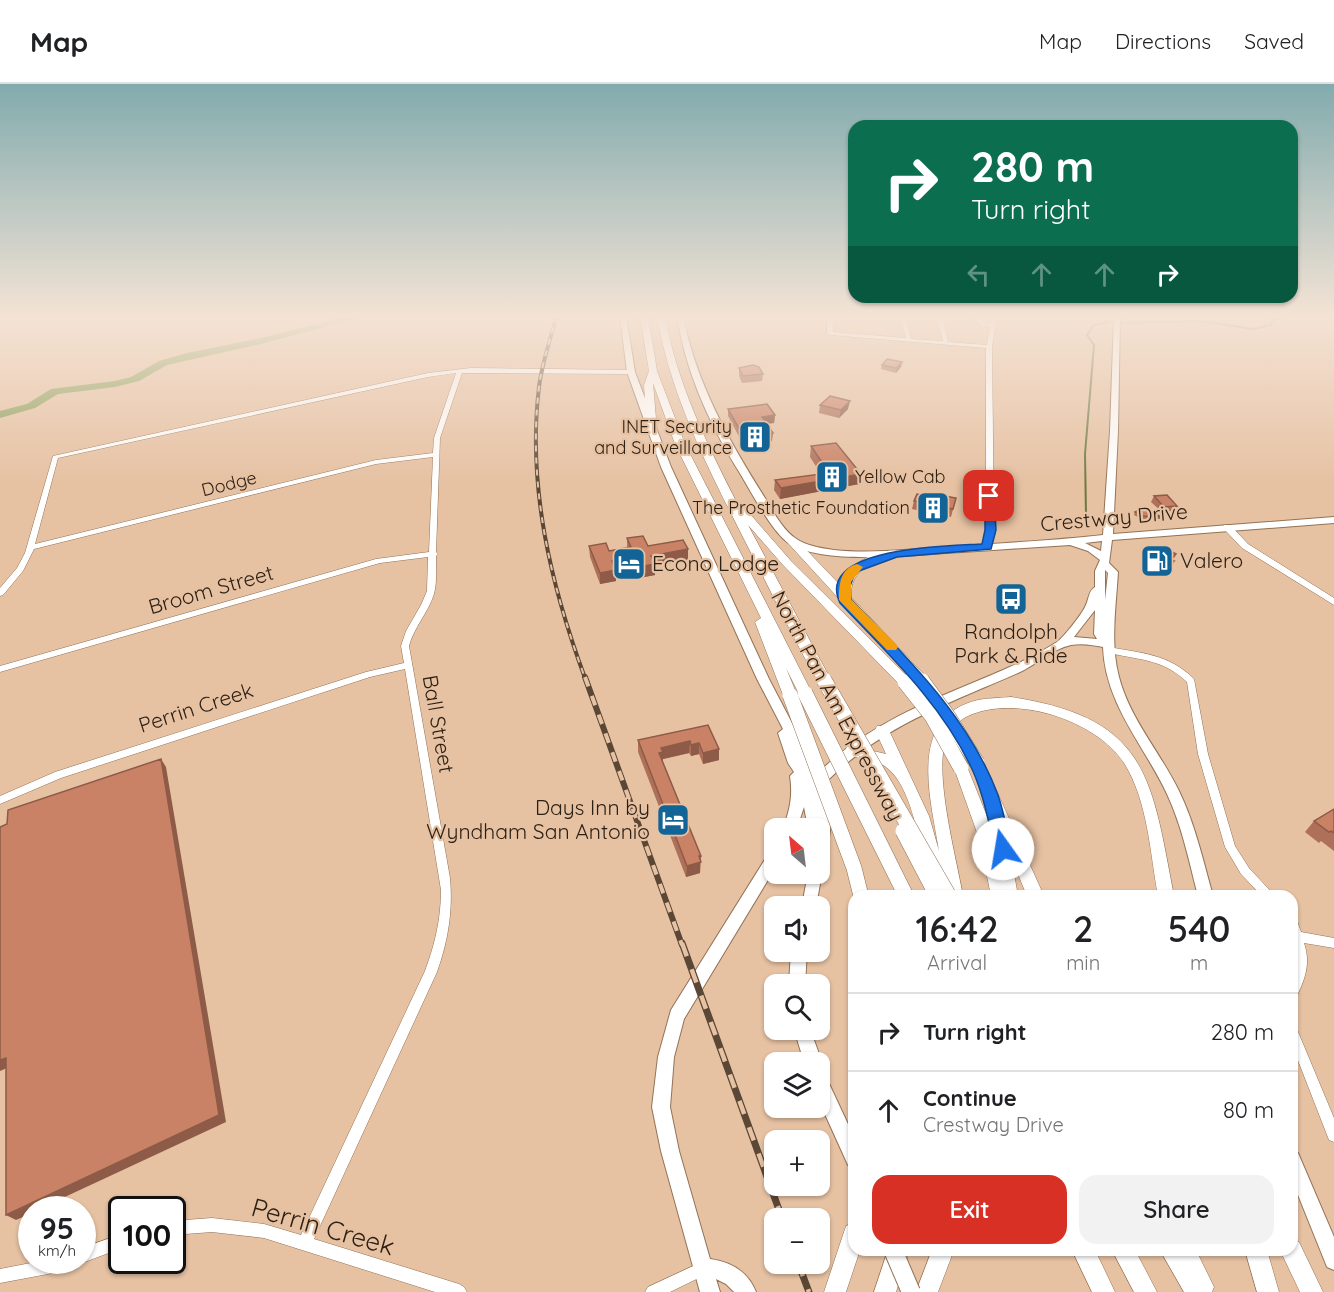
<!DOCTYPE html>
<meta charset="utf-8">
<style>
:root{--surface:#fff;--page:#f2f2f2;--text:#202124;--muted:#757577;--line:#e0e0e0;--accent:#d93025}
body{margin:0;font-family:Quicksand,sans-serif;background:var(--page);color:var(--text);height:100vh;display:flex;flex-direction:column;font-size:22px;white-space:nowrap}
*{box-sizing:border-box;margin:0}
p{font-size:20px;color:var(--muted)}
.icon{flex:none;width:33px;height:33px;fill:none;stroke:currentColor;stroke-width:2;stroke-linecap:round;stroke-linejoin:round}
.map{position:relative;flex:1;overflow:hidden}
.side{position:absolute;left:848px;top:806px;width:450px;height:366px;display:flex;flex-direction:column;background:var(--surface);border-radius:18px;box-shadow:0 2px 4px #0004}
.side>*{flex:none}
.hud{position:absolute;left:848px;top:36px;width:450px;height:183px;border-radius:18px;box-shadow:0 2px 4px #0004;background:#0b6e4f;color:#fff;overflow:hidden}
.needle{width:39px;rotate:332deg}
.buttons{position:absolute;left:764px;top:734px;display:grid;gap:12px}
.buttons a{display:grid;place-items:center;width:66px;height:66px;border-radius:12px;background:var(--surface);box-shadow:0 2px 4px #0004;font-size:30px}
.speed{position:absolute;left:18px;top:1112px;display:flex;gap:12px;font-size:30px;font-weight:700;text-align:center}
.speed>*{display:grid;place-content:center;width:78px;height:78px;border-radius:50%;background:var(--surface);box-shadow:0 2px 4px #0004;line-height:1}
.speed small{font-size:15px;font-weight:400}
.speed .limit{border:3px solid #111;border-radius:9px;background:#fff;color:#111}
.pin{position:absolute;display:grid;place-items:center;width:51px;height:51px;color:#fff;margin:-26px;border-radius:12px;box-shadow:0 3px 9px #0006}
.me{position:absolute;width:66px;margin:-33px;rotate:347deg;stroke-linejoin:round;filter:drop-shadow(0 0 4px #0008)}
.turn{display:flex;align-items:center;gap:21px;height:126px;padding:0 24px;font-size:27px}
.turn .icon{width:78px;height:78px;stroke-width:2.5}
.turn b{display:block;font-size:42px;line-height:51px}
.lanes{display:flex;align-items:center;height:57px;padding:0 24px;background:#0003;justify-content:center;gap:30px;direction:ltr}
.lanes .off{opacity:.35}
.eta{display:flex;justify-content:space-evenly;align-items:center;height:102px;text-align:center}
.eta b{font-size:36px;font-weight:600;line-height:42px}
.cta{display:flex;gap:12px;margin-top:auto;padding:12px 24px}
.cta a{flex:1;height:69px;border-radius:18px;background:var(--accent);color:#fff;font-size:24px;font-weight:600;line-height:69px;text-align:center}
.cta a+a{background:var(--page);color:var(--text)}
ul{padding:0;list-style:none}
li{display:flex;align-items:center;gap:18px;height:78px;padding:0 24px;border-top:2px solid var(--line)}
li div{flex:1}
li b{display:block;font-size:22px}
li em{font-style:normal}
header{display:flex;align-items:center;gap:36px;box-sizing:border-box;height:84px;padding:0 30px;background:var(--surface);border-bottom:2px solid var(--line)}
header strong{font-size:28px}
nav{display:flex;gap:33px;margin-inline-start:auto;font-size:21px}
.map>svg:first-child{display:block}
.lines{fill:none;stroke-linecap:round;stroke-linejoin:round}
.stream{stroke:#6d7843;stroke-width:2}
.river{fill:#899e58;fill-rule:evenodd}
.minor-casing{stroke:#937255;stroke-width:1}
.major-casing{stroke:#937255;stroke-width:2}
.highway-casing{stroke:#937255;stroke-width:1}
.minor{fill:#fff;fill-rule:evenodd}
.major{fill:#fff;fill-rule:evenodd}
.highway{fill:#fff;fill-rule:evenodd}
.rail-far2-casing{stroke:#5a4736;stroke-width:4}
.rail-far1-casing{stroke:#5a4736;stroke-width:6}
.rail-casing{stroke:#5a4736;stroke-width:7}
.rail-far2{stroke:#e6c1a2;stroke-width:2;stroke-dasharray:6;stroke-linecap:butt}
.rail-far1{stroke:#e6c1a2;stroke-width:4;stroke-dasharray:10;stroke-linecap:butt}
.rail{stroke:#e6c1a2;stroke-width:4.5;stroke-dasharray:14;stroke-linecap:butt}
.major-bridge-casing{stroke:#937255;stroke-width:20;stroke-linecap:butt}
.highway-bridge-casing{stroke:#937255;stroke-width:16;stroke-linecap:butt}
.major-bridge{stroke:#fff;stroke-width:18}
.highway-bridge{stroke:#fff;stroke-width:15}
.wall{fill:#ae7058}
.shaded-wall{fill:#8d5b47}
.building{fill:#ca8266;stroke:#8d5b47;stroke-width:1.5}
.route{fill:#1a73e8;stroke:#114b97;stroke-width:1.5}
.slow{fill:#f59e0b}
.labels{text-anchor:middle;stroke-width:4.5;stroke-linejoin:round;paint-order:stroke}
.far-poi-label{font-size:18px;fill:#2c1f13;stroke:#e6c1a2;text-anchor:end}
.far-street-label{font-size:18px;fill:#2c1f13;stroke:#e6c1a2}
.street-label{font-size:21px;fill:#2c1f13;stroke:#e6c1a2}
.poi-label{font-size:21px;fill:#2c1f13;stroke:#e6c1a2;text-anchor:start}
.near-street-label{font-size:26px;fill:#2c1f13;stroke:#e6c1a2}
</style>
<header>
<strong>Map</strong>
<nav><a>Map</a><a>Directions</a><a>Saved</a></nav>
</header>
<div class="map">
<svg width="1334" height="1208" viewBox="0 0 1334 1208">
<rect width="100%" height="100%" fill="#e6c1a2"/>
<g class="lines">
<g class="stream">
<polyline points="1121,239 1201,237 1253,245 1271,241 1272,236 1290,232"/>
<polyline points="1086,431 1085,370 1094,261 1087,251 1094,241 1109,238"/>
</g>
<polygon class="river" points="349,232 365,232 261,260 167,281 139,297 115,303 58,310 35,324 0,334 0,327 27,320 51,305 115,297 131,293 159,277 187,269 261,254"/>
<g class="minor-casing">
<g id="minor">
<polygon points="827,232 833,232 833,248 906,254 900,232 906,232 911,255 943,257 936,232 942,232 948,258 987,261 990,243 980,241 974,232 980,232 984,239 990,240 991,232 997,232 992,263 994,446 990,465 984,465 983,463 986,446 986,264 830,251 827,249"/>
<path d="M471,284L631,286L634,288L631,290L462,289L440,354L436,468L438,470L436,472C436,484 437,499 434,510C428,529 414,543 409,562L450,794C453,827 448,857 437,888L314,1155L459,1200L464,1203L467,1208H435L264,1154L212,1148L172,1151V1137L212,1134L264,1140L301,1151L425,887C435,860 441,835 441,806L405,585L370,593L61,694L0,720V712L55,688L366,588L404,579L401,562L406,547L421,521L427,507L428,473L380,479L0,588V582L376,475L429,468L433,373L376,380L34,465L23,487L3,511L0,512V504L17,484L25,469L53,372L428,289ZM456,289L434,354L433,369L376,376L35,460L58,374L428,293Z"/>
<polygon points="1224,441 1230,441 1248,460 1334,514 1334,521 1242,464 1224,445"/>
<path d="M1108,563C1141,569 1169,570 1194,595L1208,670L1235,762L1249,784L1275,812H1262L1241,790L1225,763L1198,670L1187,598C1162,574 1137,576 1105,568L1104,566Z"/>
<path d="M1292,833L1296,834L1301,848L1334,854V864L1304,859C1311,880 1305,895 1296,914L1292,916V898L1294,893L1296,871L1292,857Z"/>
<polygon points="1292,941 1296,943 1334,1034 1334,1058 1329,1056 1292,961"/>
<polygon points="122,1150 122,1164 82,1179 77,1177 75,1181 48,1190 0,1199 0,1185 46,1176 82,1176 82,1164"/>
<polygon points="704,1177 709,1179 711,1184 709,1189 670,1208 645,1208 648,1203"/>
</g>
</g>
<g class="major-casing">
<g id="major">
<path d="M620,232H626L635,288L671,383L769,595L818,689C858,650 907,626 958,605C991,591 1026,578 1057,558C1064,553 1081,531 1085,523C1089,516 1088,507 1095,503V487L1100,476L1088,467L1070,461C1034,463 998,466 962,468C920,470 821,483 787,458C769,444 749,403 736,383C708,337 685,285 677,232H683C696,299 729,357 765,414C773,427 782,445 795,454C806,462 821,464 834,466C871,470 911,465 948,463C999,459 1051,457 1103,451L1110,347L1114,232H1120L1118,347L1113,450L1334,433V439L1112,456L1109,479L1118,488C1116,523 1110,559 1119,593C1130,635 1160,668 1179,707C1195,740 1203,776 1213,812H1198C1189,777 1182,742 1167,710C1144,661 1105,620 1103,563C1093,561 1082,559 1071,561C1052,565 1036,581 1018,589C945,621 881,642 824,700C830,723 835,745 824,767L819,769V744H808L804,723L797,744H783C790,726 793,711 790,692L794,688L788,679L778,649L783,645L757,595L661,383L627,288ZM1102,457L1101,467L1085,459ZM1105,486L1108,489L1105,516ZM1095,526L1094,550L1097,555L1074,553Z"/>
<path d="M774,767V786L684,935L674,973L670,1023L679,1067L710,1175C732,1178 748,1188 756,1208H734L726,1200L716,1195L720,1208H700L661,1067L652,1023L658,973L671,926L769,769Z"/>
<polygon points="819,784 822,789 816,822 802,822 808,789 819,789"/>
<polygon points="791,867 807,867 805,900 789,900"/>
<polygon points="794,945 810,945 822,978 819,984 819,978 804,978"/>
<polygon points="819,988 825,991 854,1053 854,1084 848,1081 819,1017"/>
<polygon points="1292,1066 1298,1069 1334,1153 1334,1186 1327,1183 1292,1096"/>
</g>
</g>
<g class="highway-casing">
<g id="highway">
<polygon points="640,232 648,232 657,287 685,360 812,609 810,612 800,612 786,584 797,611 790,616 783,611 755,538 761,534 675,360 653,299 657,347 652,350 647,347 644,301 649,287"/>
<path d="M657,232H665C677,300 707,360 738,421L743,422L791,477L910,595L912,598L910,601H900L783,481L748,441L831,596L824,601L819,599C793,555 771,507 747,461C710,388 671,314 657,232Z"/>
<path d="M791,453L795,454L840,501C845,481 880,463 899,467V471C875,479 850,482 851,513L927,594L929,597L927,600H917L787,458L785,456Z"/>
<path d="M1011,613C1148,634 1151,692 1174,812H1158C1150,769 1148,717 1124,679C1096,636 1015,610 968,632C959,636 948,647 945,658C935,695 956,772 963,812H947L942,786L936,790L930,788C916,758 913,694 879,679C869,675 857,674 847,671L845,667L847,663L852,662L886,670L875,646L877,642H887L929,732L939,767C931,715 906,633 978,616C988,614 1000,614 1011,613Z"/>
<polygon points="977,673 982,675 984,679 1044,812 1027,812 1011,773 1018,812 991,812 980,757 954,684 956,680 966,680 988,735 991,728 970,679 972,675"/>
<polygon points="854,1139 854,1166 860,1166 846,1208 824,1208 846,1142"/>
<polygon points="1292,1155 1299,1158 1323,1208 1300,1208 1280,1166 1292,1166"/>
<polygon points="888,1166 906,1166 908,1170 896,1208 874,1208"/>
<polygon points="932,1166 954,1166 938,1208 916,1208"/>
<polygon points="1072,1166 1095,1166 1115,1208 1092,1208"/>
<polygon points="1112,1166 1135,1166 1157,1208 1134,1208"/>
<polygon points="1160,1166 1196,1166 1214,1203 1212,1208 1184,1208"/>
<polygon points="1245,1166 1267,1166 1279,1208 1257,1208"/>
</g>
</g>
<use href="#minor" class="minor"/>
<use href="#major" class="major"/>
<use href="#highway" class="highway"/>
<g class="rail-far2-casing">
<path id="rail-far2" d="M557,232C550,255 542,279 539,303C527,402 551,502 585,594"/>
</g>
<g class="rail-far1-casing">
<polyline id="rail-far1" points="585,593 682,861"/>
</g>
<g class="rail-casing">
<g id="rail">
<polyline points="682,859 782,1134"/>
<polyline points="798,1179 809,1208"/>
</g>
</g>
<use href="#rail-far2" class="rail-far2"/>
<use href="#rail-far1" class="rail-far1"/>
<use href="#rail" class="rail"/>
<g class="major-bridge-casing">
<polyline id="major-bridge" points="893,1166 911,1208"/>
</g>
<g class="highway-bridge-casing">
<g id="highway-bridge">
<polyline points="824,596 949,812"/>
<polyline points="922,597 949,634 977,679"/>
<polyline points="905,598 932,632 961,684"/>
<polyline points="805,609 906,812"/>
<polyline points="790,611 854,784 861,812"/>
<polyline points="903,747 937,812"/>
</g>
</g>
<use href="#major-bridge" class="major-bridge"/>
<use href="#highway-bridge" class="highway-bridge"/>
</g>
<g class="wall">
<polygon points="902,278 901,283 896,289 881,285 882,281"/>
<polygon points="739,284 763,290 762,297 742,299 739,292"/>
<polygon points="820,321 848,325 839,334 819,329"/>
<polygon points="728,325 775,331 774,339 767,340 772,357 743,360 728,332"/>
<polygon points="811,362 861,390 859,400 780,415 774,406 775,396 821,390 810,373"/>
<polygon points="927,412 956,414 951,433 912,425 914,417"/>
<polygon points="1154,412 1177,422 1175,427 1162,428 1151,418"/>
<polygon points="1135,428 1161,433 1160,435 1142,435 1134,431"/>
<polygon points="627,454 648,462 688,476 655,482 655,491 639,494 635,484 616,488 616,497 600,500 590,473 589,462 609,467 627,464"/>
<polygon points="1176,470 1175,473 1171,476 1173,480 1156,487 1141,479 1142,476"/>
<polygon points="708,641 719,665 719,676 703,680 699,670 691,672 689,669 663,675 663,679 700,777 700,789 686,793 638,668 638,656"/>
<polygon points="1334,725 1334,767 1321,757 1319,759 1305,748 1314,737"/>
</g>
<g class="shaded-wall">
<polygon points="902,278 901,283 896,289 896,284"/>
<polygon points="850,317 848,325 839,334 841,326"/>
<polygon points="775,331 774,339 762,340 762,333"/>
<polygon points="773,349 772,357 743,360 744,353"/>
<polygon points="861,390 859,400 780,415 781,404"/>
<polygon points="688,465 688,476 655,482 655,491 639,494 638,483 651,472"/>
<polygon points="634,473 635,484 616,488 616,497 600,500 600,489 612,477"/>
<polygon points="1174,477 1173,480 1156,487 1157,484"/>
<polygon points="690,657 689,669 663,675 663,679 659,669 661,664"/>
<polygon points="699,659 699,670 691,672 691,661"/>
<polygon points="719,665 719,676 703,680 703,669"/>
<polygon points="161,675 166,683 226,1038 39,1125 32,1125 32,1129 16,1136 6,1131"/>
<polygon points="699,772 701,772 700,789 686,793 687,782"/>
<polygon points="6,974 14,981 0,987 0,976"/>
</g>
<g class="building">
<polygon points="887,275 902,278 896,284 882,281"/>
<polygon points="753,281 759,283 763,290 743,292 739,284"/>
<polygon points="830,312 850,317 841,326 820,321"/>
<polygon points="767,320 775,331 762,333 773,349 744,353 728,325"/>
<polygon points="836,359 861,390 781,404 775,396 829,389 811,362"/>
<polygon points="929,409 956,414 953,425 914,417 917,410 927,412"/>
<polygon points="1167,411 1177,422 1164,423 1154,412"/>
<polygon points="1144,423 1161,433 1143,432 1135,428"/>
<polygon points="643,452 648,462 683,456 688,465 651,472 655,480 638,483 634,473 612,477 616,486 600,489 589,462 606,459 609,467 631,463 627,454"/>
<polygon points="1162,463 1176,470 1170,475 1174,477 1157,484 1142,476"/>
<polygon points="708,641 719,665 703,669 699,659 691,661 690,657 661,664 663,668 659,669 701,772 699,772 701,778 687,782 638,656"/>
<polygon points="161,675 219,1031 6,1131 6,974 0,976 0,743 7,740 8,726"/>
<polygon points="1334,725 1334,749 1331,747 1329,748 1314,737"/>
</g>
<linearGradient id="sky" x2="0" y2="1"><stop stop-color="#82abae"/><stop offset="0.58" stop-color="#f4e3d5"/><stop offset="1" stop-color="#f4e3d5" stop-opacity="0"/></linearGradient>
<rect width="1334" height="401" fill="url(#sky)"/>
<path class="route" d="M985,409H993L994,412L996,446L991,465L897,473L859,487L854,492L849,505L851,515C907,574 969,633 998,711C1004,728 1007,747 1011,765L1008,770L1003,772L997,770L995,765C988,736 983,707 970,681C940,618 887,569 840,519C813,462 953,462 982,460L985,446Z"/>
<path class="slow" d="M857,480L863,483L851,498V515L896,560L898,563L896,566H887L839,516C839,500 840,485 857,480Z"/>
<defs>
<g id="building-square" transform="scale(1.725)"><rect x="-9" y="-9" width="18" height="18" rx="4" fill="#136496" stroke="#e6c1a2"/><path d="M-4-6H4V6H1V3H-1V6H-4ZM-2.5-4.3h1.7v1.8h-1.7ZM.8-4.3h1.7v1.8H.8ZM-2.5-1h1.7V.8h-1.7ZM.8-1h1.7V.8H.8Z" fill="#fff"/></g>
<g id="fuel-square" transform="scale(1.725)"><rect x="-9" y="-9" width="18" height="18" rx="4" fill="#136496" stroke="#e6c1a2"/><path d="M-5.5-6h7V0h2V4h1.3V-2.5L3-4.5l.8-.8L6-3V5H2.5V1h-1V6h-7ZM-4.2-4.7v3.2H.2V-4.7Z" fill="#fff"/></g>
<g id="hotel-square" transform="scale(1.725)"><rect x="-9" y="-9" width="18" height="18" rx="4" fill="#136496" stroke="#e6c1a2"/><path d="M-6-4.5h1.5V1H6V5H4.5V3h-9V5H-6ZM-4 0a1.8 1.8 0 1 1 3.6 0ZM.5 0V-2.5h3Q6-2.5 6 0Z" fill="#fff"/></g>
<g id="bus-square" transform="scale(1.725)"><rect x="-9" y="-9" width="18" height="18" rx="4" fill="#136496" stroke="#e6c1a2"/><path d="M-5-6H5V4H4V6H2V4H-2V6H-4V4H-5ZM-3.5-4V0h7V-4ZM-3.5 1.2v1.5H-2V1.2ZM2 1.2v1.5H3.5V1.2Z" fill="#fff"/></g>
</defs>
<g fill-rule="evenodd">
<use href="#building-square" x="755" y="353"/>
<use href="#building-square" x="832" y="393"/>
<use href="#building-square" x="933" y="424"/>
<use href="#fuel-square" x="1157" y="477"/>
<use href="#hotel-square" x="629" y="480"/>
<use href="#bus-square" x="1011" y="515"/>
<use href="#hotel-square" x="673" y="736"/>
</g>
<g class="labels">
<g class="far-poi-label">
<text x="732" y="349">INET Security<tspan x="732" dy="21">and Surveillance</tspan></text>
<text x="855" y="399" text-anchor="start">Yellow Cab</text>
<text x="910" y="430">The Prosthetic Foundation</text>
</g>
<g class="far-street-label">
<text transform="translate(229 400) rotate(-14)" y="6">Dodge</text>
</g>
<g class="street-label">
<text transform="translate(1114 434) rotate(-5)" y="7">Crestway Drive</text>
<text transform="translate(211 506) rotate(-16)" y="7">Broom Street</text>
<text transform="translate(837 622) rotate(62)" y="7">North Pan Am Expressway</text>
<text transform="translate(196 624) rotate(-18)" y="7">Perrin Creek</text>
<text transform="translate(438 640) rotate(80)" y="7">Ball Street</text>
</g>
<g class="poi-label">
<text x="1180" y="484">Valero</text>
<text x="652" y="487">Econo Lodge</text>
<text x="1011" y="555" text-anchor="middle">Randolph<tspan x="1011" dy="24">Park &amp; Ride</tspan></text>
<text x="650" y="731" text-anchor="end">Days Inn by<tspan x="650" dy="24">Wyndham San Antonio</tspan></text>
</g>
<g class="near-street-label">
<text transform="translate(323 1143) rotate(16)" y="9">Perrin Creek</text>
</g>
</g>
</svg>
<div class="buttons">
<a><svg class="needle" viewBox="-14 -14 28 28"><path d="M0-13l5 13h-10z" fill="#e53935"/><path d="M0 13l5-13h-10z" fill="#757577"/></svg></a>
<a><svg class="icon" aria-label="sound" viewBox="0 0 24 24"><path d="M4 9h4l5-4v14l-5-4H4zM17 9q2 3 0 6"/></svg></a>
<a><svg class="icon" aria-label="search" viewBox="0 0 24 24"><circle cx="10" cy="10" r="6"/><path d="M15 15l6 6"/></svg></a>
<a><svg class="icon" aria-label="layers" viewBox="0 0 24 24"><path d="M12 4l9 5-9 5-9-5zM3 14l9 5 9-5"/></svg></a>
<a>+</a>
<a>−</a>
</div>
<div class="speed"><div>95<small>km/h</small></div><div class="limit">100</div></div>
<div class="pin" style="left:989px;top:412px;background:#d93025"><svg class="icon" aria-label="arrive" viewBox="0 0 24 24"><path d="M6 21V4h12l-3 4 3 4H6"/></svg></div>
<svg class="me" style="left:1003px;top:765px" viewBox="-20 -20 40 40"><circle r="19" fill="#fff"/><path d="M0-13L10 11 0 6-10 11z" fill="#1a73e8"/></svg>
<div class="hud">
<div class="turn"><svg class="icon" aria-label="right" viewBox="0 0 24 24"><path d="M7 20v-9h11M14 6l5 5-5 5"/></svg><div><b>280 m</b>Turn right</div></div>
<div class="lanes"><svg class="icon off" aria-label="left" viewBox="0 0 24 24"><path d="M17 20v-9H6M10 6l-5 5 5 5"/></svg><svg class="icon off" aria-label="ahead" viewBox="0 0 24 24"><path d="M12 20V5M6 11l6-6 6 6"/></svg><svg class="icon off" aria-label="ahead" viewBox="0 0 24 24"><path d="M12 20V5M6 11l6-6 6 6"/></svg><svg class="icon" aria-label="right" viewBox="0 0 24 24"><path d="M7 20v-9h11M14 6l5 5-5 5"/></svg></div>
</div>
<section class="side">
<div class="eta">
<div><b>16:42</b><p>Arrival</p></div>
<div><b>2</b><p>min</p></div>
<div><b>540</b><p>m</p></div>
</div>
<ul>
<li><svg class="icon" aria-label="right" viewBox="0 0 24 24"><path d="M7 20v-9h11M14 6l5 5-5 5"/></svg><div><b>Turn right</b></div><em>280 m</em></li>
<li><svg class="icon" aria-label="ahead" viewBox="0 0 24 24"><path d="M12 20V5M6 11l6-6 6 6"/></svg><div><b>Continue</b><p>Crestway Drive</p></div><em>80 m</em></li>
</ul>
<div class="cta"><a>Exit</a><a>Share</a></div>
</section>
</div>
